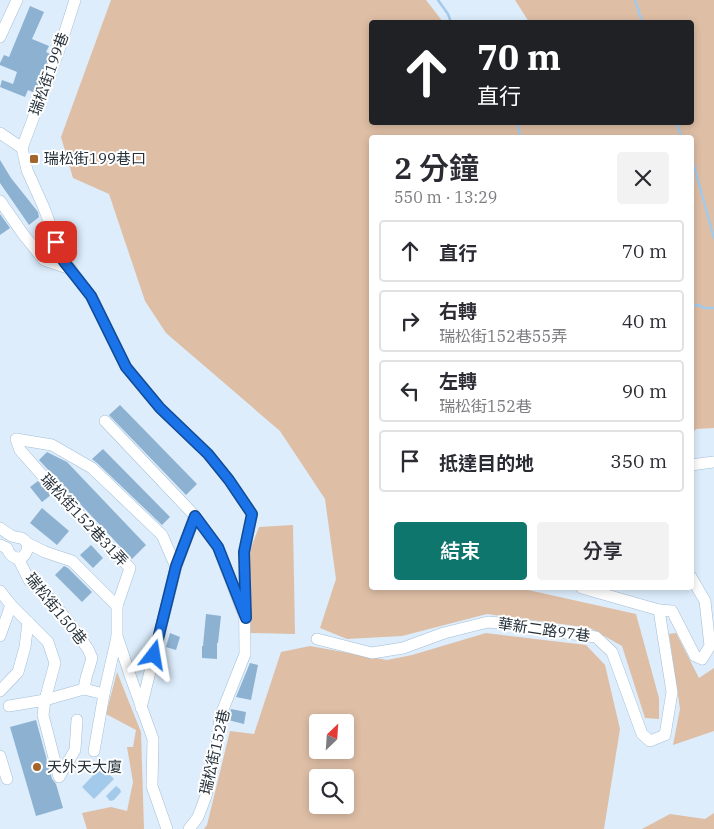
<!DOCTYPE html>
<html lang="zh-TW">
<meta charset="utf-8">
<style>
:root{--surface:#fff;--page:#f2f2f3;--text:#2b2b33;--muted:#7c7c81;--line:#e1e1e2;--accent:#0f766e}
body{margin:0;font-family:"IBM Plex Serif","Noto Sans TC",serif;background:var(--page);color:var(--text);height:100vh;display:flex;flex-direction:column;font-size:19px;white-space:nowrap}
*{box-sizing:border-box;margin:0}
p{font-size:16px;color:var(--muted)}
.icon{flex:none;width:28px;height:28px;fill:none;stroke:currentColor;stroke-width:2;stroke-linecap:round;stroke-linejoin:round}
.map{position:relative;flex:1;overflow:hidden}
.drawer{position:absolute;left:369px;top:135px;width:325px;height:455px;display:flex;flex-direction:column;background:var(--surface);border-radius:5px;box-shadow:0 2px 8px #0003}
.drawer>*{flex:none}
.guide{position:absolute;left:369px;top:20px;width:325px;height:105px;border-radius:5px;box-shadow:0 2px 8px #0003;background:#202124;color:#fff;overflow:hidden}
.needle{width:32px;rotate:25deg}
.fabs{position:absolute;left:309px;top:714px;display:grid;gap:10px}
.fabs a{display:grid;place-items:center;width:45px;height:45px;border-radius:5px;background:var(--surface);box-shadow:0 2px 8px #0003;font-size:25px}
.pin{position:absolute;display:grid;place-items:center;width:42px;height:42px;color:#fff;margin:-21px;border-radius:10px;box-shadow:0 2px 8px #0006}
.me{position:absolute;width:55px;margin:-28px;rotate:14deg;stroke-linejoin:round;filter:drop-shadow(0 0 4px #0008)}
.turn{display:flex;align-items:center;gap:18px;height:105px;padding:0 25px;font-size:22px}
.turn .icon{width:65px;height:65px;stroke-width:2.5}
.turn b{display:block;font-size:35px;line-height:42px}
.round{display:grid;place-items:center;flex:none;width:52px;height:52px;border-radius:5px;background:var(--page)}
.headline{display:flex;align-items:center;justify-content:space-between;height:85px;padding:0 25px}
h1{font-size:30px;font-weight:600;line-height:38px}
.button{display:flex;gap:10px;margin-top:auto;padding:10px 25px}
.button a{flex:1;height:58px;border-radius:5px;background:var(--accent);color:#fff;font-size:20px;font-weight:600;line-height:58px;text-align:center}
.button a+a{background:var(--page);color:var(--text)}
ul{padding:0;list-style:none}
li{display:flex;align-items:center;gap:15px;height:62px;margin:0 10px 8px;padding:0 15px;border:2px solid var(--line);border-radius:5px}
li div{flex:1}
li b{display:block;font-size:19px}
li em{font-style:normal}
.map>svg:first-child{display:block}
.green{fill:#debea5;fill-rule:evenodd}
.water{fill:#a4caeb}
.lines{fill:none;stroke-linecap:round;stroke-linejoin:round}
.stream{stroke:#a4caeb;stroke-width:2.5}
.building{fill:#8cb1d1}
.minor-casing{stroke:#a3bed5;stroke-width:12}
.minor{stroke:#fff;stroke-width:11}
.route-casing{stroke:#114b97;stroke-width:12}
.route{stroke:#1a73e8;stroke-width:9}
.poi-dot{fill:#a4652c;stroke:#fff;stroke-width:2}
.labels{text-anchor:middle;stroke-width:4;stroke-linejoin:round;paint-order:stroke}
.street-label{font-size:15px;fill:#253039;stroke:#fff}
.poi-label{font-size:15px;fill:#253039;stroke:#fff;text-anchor:start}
</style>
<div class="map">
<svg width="714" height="829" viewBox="0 0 714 829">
<rect width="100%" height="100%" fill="#ddedfc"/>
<g class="green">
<polygon points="111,0 426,0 443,22 371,22 371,122 691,122 691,22 529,22 515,0 714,0 714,428 696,429 691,435 691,138 371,138 371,588 519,588 636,614 659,698 659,719 645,718 622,646 590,628 487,614 402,636 347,639 320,628 336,579 325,499 280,431 166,333 145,301 109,194 73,178 61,137"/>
<polygon points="293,525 295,634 250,633 249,553 259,527"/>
<path d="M486,633L586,645L605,665L620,729L604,829H204L207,825L230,731L254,734L281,652L310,646L387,660L412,655ZM318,722H345V750H318ZM318,778H345V805H318Z"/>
<polygon points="676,633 699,678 714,668 714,731 673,745 680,709 669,634"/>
<polygon points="117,672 141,732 144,829 87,829 82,813 111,807 127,811 133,782 127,747 133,747 136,730 106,714"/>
<polygon points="714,813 714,829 642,829 670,814 705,819"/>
</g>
<g class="water">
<polygon points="102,766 114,779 94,799 82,787"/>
<polygon points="116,786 120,789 121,792 114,800 110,801 106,796"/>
</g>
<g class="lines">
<g class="stream">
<polyline points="438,0 448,14 451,22"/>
<polyline points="635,0 642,22"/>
<polyline points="517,122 521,138"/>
<polyline points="676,122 682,138"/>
<polyline points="691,159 694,166 714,238"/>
<polyline points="691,306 698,305 705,308 714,308"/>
</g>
</g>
<g class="building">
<polygon points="30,6 44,12 32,39 49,46 46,52 50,54 35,93 28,90 25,97 0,87 2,80 13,84 17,72 0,65 0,63 4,55 9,57"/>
<polygon points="0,160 11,178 38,212 39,217 29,225 0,183"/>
<polygon points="0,214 10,228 0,235"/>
<polygon points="120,405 197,484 186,495 109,415"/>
<polygon points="103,449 170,517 162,525 97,463 92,459"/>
<polygon points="47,452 67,462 146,545 132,559 39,460"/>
<polygon points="38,481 51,495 42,502 30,487"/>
<polygon points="42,508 69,531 57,545 30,523"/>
<polygon points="91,545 103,558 93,568 80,555"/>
<polygon points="64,566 68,568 92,592 82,602 55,575"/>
<polygon points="206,614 221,616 218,643 217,643 217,659 202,658 202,646 203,646"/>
<polygon points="170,633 180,637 176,650 166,647"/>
<polygon points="250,663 258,665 251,700 236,697"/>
<polygon points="231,709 246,712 244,724 228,720"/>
<polygon points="36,720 52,779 56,784 63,808 36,816 10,727"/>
</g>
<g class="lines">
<g class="minor-casing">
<g id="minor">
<polyline points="0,37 17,0"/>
<polyline points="0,133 22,148"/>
<polyline points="22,148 27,170 44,208 63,259 91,296 126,367 160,408 208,454 229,480 252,514 244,552 245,654 220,717 218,740 206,796 198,817 189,829"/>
<polyline points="22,148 59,50 75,0"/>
<polyline points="0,201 23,234 44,260 71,269"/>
<polyline points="105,421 195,516 218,547 242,610"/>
<polyline points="691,465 714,462"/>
<path d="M0,528C4,531 8,534 12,536C19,539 21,535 27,543L45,552L72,561L117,606V636L131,678L153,739L152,786L167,829"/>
<path d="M0,545L7,548C12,564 30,560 27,543"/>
<polyline points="18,558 29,580 49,598 71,625 88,649 92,658 86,678 84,689"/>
<polyline points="176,567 195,516"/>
<polyline points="582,588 659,610"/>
<polyline points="0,591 11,605 48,642 55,663 45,700 43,715 59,777 75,750 77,720"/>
<polyline points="117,606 130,568 42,475 20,450 16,439 52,445 92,468 162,535 176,567 141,708"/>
<polyline points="0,636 11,605"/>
<polyline points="317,639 372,653 403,648 444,633 488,622 529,626 566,633 596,637 612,652 642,734 650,741 665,735 672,692 659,610 672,611 695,656 702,659 710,646 705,601 691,577"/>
<polyline points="0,691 18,672 25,647 28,622"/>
<polyline points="9,706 45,700 84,689 104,694 117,637"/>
<polyline points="94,751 104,694"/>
<polyline points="0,756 7,779"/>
</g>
</g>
<use href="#minor" class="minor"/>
</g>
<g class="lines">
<g class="route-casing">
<polyline id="route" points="56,242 62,259 91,296 126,367 160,408 208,454 229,480 252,514 244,552 246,618 218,547 195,516 176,566 154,655"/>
</g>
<use href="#route" class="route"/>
</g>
<g class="poi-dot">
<rect x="29" y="154" width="10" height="10" rx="2.5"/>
<circle cx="37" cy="767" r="5"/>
</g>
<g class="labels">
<g class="street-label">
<text transform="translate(49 74) rotate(-70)" y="5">瑞松街199巷</text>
<text transform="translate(84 520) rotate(47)" y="5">瑞松街152巷31弄</text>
<text transform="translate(56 609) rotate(51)" y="5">瑞松街150巷</text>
<text transform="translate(544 630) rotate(8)" y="5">華新二路97巷</text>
<text transform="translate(215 752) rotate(-77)" y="5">瑞松街152巷</text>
</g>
<g class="poi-label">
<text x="44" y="164">瑞松街199巷口</text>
<text x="47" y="772">天外天大廈</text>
</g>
</g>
</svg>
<div class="fabs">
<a><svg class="needle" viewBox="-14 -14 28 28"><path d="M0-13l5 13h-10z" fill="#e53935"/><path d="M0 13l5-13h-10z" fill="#7c7c81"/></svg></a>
<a><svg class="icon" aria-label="search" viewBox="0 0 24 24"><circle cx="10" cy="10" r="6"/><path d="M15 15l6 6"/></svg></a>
</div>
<div class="pin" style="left:56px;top:242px;background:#d93025"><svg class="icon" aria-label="arrive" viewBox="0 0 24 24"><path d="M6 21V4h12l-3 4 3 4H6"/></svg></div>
<svg class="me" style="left:154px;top:655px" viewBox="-20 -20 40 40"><path d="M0-17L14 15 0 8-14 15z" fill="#1a73e8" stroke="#fff" stroke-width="4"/></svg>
<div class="guide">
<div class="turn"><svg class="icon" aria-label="ahead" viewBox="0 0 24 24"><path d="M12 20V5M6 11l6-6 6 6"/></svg><div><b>70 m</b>直行</div></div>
</div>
<section class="drawer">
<div class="headline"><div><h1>2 分鐘</h1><p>550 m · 13:29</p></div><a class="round"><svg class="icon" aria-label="close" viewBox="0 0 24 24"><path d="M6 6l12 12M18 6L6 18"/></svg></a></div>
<ul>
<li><svg class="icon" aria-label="ahead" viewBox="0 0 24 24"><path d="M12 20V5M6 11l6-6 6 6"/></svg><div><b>直行</b></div><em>70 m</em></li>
<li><svg class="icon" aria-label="right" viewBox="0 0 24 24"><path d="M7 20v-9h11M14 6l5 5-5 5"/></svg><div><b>右轉</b><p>瑞松街152巷55弄</p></div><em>40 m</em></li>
<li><svg class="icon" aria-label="left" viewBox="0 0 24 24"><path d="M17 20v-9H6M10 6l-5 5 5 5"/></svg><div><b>左轉</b><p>瑞松街152巷</p></div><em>90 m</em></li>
<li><svg class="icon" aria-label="arrive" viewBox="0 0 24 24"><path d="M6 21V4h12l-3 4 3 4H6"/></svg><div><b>抵達目的地</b></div><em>350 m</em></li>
</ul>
<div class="button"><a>結束</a><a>分享</a></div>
</section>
</div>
